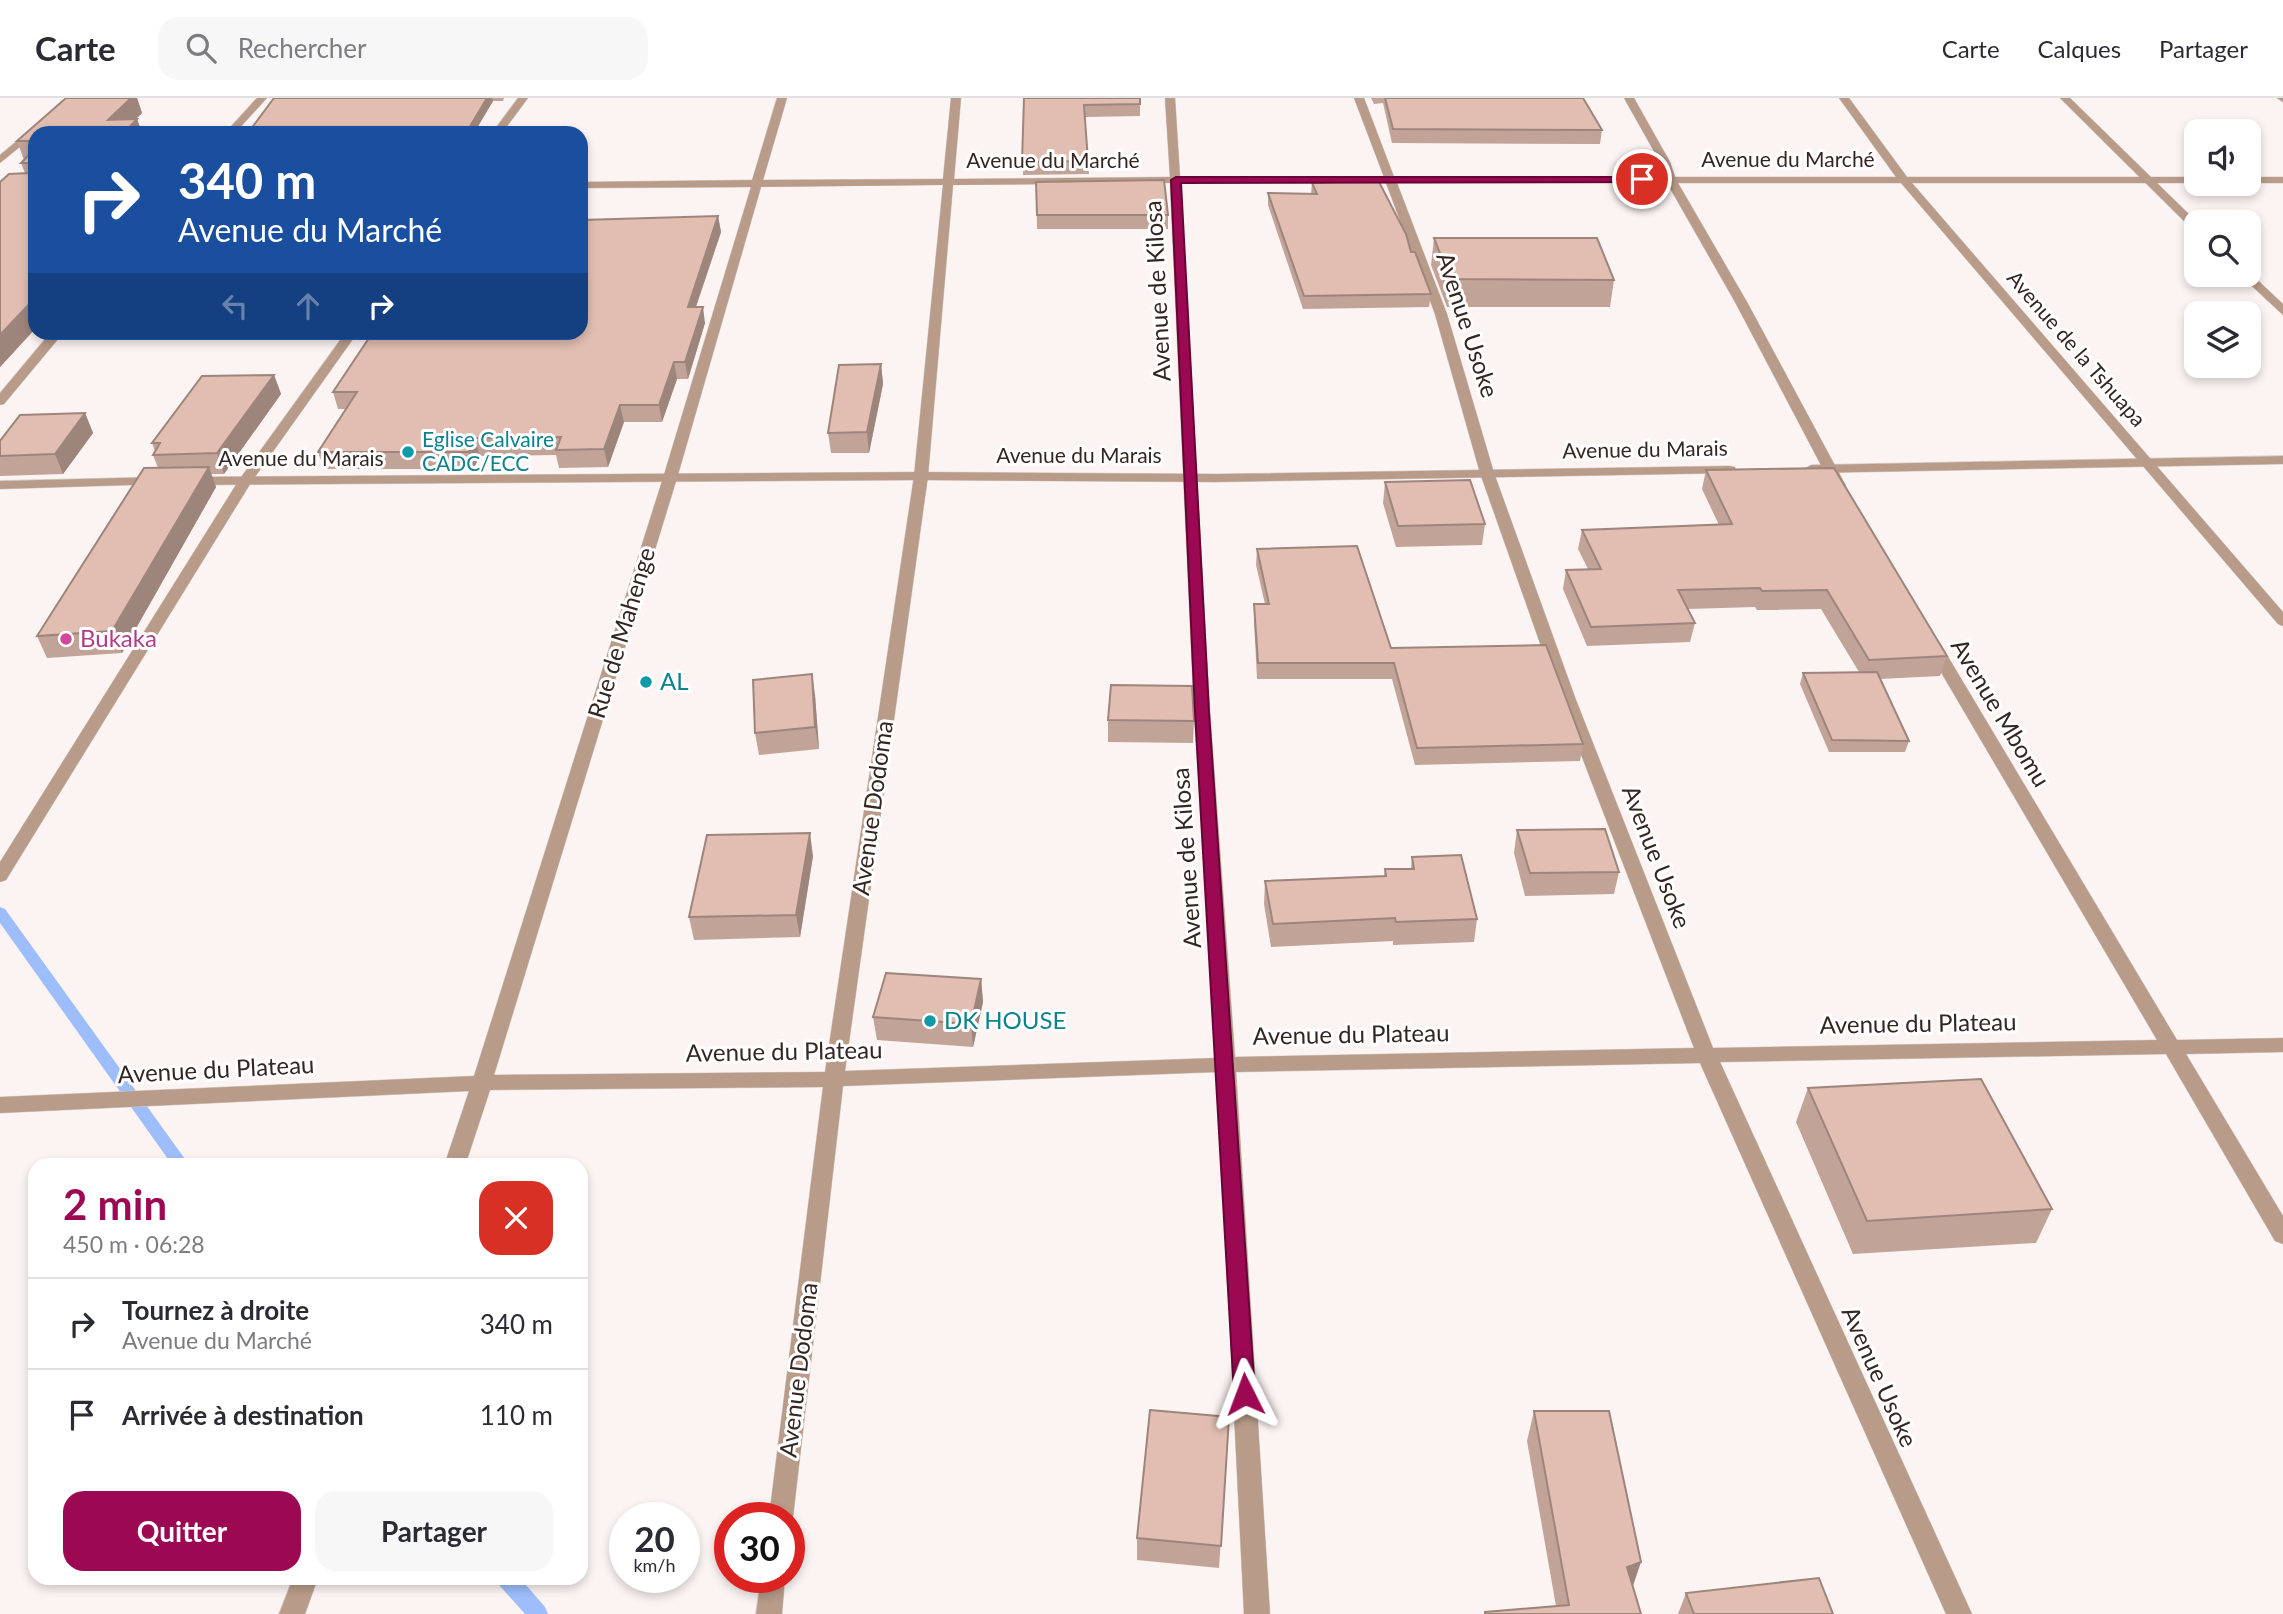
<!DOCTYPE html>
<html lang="fr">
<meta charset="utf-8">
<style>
:root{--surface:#fff;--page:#f7f7f7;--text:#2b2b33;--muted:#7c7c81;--line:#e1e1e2;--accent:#9d0853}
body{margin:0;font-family:Lato,sans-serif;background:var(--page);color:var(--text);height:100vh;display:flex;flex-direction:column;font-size:26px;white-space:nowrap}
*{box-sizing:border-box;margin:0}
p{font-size:23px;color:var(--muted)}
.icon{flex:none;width:38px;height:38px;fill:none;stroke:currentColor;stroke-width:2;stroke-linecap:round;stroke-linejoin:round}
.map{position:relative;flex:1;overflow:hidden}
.details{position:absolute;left:28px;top:1060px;width:560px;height:427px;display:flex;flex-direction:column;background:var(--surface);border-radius:21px;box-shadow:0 4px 10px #0003}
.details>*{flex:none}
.banner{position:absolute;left:28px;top:28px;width:560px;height:214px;border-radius:21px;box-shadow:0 4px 10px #0003;background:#1a4fa0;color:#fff;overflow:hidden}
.controls{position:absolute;left:2184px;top:21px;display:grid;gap:14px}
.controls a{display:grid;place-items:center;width:77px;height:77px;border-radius:14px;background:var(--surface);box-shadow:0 4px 10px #0003;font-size:35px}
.speed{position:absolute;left:609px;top:1404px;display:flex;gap:14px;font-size:35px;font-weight:700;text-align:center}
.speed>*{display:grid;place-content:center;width:91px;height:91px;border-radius:50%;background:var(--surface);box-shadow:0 4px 10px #0003;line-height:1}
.speed small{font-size:18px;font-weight:400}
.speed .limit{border:10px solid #d22;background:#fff;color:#111}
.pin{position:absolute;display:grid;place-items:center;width:60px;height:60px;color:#fff;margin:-30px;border:4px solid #fff;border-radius:50%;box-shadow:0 2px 7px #0007}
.me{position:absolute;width:77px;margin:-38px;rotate:357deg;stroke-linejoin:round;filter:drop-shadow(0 0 5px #0008)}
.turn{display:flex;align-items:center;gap:24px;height:147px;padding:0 35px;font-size:32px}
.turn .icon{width:91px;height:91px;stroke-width:2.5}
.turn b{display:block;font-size:49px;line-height:60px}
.lanes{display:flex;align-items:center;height:66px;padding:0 35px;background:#0003;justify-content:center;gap:35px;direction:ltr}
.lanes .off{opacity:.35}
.round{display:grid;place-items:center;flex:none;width:74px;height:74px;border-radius:21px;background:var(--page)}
.head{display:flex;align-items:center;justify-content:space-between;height:119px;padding:0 35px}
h1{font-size:42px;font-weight:700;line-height:52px;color:var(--accent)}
.button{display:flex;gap:14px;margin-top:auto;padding:14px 35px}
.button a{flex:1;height:80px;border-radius:21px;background:var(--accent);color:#fff;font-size:28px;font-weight:700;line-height:80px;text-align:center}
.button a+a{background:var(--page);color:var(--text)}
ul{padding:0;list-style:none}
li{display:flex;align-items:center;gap:21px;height:91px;padding:0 35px;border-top:2px solid var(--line)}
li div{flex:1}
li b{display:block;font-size:26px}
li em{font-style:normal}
header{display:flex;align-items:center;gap:42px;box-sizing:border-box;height:98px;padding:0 35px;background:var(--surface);border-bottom:2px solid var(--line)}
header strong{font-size:33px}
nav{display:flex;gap:38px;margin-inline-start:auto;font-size:24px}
.search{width:490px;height:63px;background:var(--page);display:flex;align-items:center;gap:18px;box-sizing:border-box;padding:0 24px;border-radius:21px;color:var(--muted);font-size:26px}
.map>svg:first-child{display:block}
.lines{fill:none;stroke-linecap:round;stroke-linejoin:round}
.stream{fill:#9dbdfb;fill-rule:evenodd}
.minor-casing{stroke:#d8cfcd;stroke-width:1}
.tertiary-casing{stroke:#d8cfcd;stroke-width:1}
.minor{fill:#b89c89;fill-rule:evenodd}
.tertiary{fill:#b89c89;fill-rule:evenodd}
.wall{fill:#c2a398}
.shaded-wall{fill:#9e857c}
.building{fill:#e1beb1;stroke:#9e857c;stroke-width:2}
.route{fill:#9d0853;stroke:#660536;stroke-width:2}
.culture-dot{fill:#0f9aa8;stroke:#fff;stroke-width:2.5}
.hotel-dot{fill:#d1479c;stroke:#fff;stroke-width:2.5}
.labels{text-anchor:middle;stroke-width:6;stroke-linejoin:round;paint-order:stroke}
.far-street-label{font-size:21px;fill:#342722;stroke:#fff}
.far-culture-label{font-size:21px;fill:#0d838f;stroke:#fff;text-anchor:start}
.street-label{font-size:24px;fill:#342722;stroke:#fff}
.hotel-label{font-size:24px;fill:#b23c85;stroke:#fff;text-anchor:start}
.culture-label{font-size:24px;fill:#0d838f;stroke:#fff;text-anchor:start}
</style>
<header>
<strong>Carte</strong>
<div class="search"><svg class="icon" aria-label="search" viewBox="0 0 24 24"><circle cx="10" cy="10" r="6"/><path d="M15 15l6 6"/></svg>Rechercher</div>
<nav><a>Carte</a><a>Calques</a><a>Partager</a></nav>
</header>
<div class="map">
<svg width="2283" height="1516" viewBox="0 0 2283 1516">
<rect width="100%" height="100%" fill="#fcf4f2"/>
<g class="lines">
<g class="stream">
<polygon points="0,809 5,811 190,1068 173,1068 0,825"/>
<polygon points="496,1480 520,1480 545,1509 548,1516 525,1516 499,1487"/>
</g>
<g class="minor-casing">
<g id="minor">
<polygon points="69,0 80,0 0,65 0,57"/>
<polygon points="257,0 267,0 235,35 225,35"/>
<polygon points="518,0 528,0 502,35 492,35"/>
<path d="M777,0H787L763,82L943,81L951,0H961L954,81L1170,79L1165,0H1175L1180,79H1384L1354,0H1364L1394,79H1664L1660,64L1624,0H1634L1670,64L1675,79H1896L1839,0H1849L1907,79H2196V85H1912L2283,514V528L2278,526L1901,85H1678L1747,204L1846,388L1839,392L1832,388L1735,204L1667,85H1397L1447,216L1494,375L1576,602L1713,950L2157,942L1925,547L1933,542L1941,547L2177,942L2283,940V954L2186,956L2283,1118V1146L2275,1143L2166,956L1720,964L1972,1516H1946L1700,965L1236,974L1270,1516H1244L1217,974L843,988L793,1419L789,1427V1419H769L823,989L490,992L465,1068H444L469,993L0,1015V999L474,978L663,380L751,89L581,90V84L752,82ZM1170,85L1194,614L1216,960L845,973L928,378L953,87ZM1181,85H1386L1435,216L1480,375L1560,602L1694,950L1235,959L1210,614ZM943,87L914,378L825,974L494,977L677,380L761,89Z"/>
<polygon points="2277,0 2283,0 2283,4"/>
<rect x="2249" y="79" width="34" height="6"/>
<polygon points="51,234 64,234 4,306 0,307 0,295"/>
<polygon points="346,234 358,234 252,383 6,782 0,784 0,764 239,382"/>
<polygon points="761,1479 785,1479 782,1516 756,1516"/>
<polygon points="293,1480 318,1480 305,1516 279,1516"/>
</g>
</g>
<g class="tertiary-casing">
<g id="tertiary">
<polygon points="2060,0 2070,0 2197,124 2196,132 2192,131"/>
<polygon points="2249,174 2283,206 2283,217 2240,177 2249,177"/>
<polygon points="2283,358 2283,366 1811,375 1804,371 1811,367"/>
<polygon points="1730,368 1735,369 1735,375 1217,384 921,382 190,387 183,383 190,379 921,374 1217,376"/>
<polygon points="159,379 164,380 164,386 0,391 0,383"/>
</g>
</g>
<use href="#minor" class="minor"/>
<use href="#tertiary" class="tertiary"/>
</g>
<g class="wall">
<polygon points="66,0 137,0 142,15 136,21 137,21 142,35 35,35 35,231 0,269 0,84 9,76 25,75 21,65 24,62 17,43"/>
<polygon points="274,0 504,0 503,3 493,3 474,35 248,35"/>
<polygon points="1024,0 1140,0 1140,18 1085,19 1089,76 1023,77"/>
<polygon points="1371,0 1583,0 1602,32 1600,46 1392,45 1383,5 1374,6"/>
<polygon points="1036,84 1168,117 1168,131 1037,131"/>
<polygon points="1312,85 1411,154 1431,196 1429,209 1303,211 1268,107 1268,95 1311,96"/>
<polygon points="718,118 721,134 696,209 705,225 688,281 677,281 662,324 624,324 608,369 559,370 556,357 480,358 473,371 324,371 318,354 346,311 338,311 333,294"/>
<polygon points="1434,140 1614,182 1610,209 1447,209 1431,167"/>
<polygon points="881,266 883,286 869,355 831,355 828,335"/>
<polygon points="274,277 281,296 224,376 211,376 216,389 122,555 47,560 37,538 158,370 153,357 155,353 152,345"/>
<polygon points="85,315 93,335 63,376 0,378 0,343"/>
<polygon points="1706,372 1947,558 1940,578 1880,581 1909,643 1905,654 1829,654 1800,586 1803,575 1859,574 1821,511 1757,512 1755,509 1688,511 1695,525 1690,544 1587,548 1563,491 1566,472 1588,471 1578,451 1582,432 1719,427 1702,391"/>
<polygon points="1385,384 1485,426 1482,447 1396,449 1383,405"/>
<polygon points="1257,451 1391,550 1583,646 1580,663 1415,667 1392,581 1257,581 1254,522 1254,506 1265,506 1256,467"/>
<polygon points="815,597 819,651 759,657 755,635"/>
<polygon points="1108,622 1194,623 1193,645 1108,644"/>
<polygon points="1517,732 1619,774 1614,796 1525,798 1514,755"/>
<polygon points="813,758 800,839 694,842 689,819"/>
<polygon points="1412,759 1477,821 1474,844 1393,847 1393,843 1271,849 1264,806 1265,783 1384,778 1385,771 1411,771"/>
<polygon points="981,881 983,904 973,949 877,942 873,919"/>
<polygon points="1808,990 2052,1111 2036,1145 1853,1156 1796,1024"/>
<polygon points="1534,1313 1633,1488 1641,1516 1484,1516 1485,1514 1556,1508 1527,1343"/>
<polygon points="1229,1319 1219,1470 1137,1462 1137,1440"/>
<polygon points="1686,1495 1833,1516 1678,1516"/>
</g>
<g class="shaded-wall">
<polygon points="131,0 137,0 142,15 121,35 108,22"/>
<polygon points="487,0 492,0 493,3 474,35 466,35"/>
<polygon points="137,21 142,35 124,35"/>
<polygon points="718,118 721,134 690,226 688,209"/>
<polygon points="35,200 35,231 0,269 0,237"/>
<polygon points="703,209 705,225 688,281 685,264"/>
<polygon points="674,264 677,281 662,324 659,307"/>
<polygon points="881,266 883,286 869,355 867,334"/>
<polygon points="274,277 281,296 224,376 217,355"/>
<polygon points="620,307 624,324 608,369 604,351"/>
<polygon points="85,315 93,335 63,376 55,356"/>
<polygon points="475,340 480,358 473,371 469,354"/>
<polygon points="209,369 216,389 122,555 112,533"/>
<polygon points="812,576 815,597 819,651 815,629"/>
<polygon points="810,735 813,758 800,839 796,817"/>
<polygon points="981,881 983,904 973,949 971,926"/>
<polygon points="1641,1464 1631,1494 1627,1469"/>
</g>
<g class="building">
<polygon points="66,0 131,0 108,22 137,21 124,35 35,35 35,43 17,43"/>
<polygon points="274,0 487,0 466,35 248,35"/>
<polygon points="1024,0 1140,0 1140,6 1084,7 1088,63 1022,64"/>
<polygon points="1385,0 1583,0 1602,32 1393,31"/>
<polygon points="35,51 35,200 0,237 0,84 9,76 29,75 29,65 21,65"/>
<polygon points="1164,82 1168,117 1037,117 1036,84"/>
<polygon points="1378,82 1406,136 1411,154 1415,154 1431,196 1304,198 1268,95 1317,96 1312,85"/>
<polygon points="718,118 688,209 703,209 685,264 674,264 659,307 620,307 604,351 556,352 561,339 475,340 469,354 318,354 357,294 333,294 373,234 581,234 581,122"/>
<polygon points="1434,140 1597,140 1614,182 1450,181"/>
<polygon points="881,266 867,334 828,335 839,267"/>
<polygon points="274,277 217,355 153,357 160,345 152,345 202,278"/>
<polygon points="85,315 55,356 0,358 0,343 20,317"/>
<polygon points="209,369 112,533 37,538 144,370"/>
<polygon points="1834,370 1947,558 1869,562 1827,492 1762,493 1760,490 1678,492 1695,525 1591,529 1566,472 1601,471 1582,432 1732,426 1706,372"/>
<polygon points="1470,382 1485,426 1398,428 1385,384"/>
<polygon points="1357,448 1391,550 1546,547 1583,646 1417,650 1394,565 1258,565 1254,506 1269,506 1257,451"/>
<polygon points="1877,574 1909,643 1832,642 1803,575"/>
<polygon points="812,576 815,629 755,635 753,582"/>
<polygon points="1111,587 1192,588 1194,623 1108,622"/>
<polygon points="1605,731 1619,774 1530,775 1517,732"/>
<polygon points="810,735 796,817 689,819 707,737"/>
<polygon points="1461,757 1477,821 1396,824 1395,820 1273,826 1265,783 1386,778 1385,771 1414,771 1412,759"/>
<polygon points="886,875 981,881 971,926 873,919"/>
<polygon points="1981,981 2052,1111 1867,1123 1808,990"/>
<polygon points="1150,1312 1229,1319 1221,1448 1137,1440"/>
<polygon points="1534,1313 1609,1313 1641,1464 1627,1469 1641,1516 1485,1516 1485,1514 1569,1507"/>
<polygon points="1819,1480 1833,1516 1694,1516 1686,1495"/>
</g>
<polygon class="route" points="1176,79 1642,79 1647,81 1642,84 1181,85 1209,614 1255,1296 1252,1303 1245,1305 1237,1303 1234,1296 1195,614 1171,82"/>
<g class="culture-dot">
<circle cx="408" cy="354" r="7"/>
<circle cx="646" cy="584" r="7"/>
<circle cx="930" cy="923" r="7"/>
</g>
<circle class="hotel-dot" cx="66" cy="541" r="7"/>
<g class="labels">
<g class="far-street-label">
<text x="1788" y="69">Avenue du Marché</text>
<text x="1053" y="70">Avenue du Marché</text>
<text transform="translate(2076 251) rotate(49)" y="7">Avenue de la Tshuapa</text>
<text transform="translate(1645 352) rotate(-1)" y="7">Avenue du Marais</text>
<text x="1079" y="365">Avenue du Marais</text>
<text x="301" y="368">Avenue du Marais</text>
</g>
<g class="far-culture-label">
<text x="422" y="349">Eglise Calvaire<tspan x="422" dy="24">CADC/ECC</tspan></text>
</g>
<g class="street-label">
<text transform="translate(1158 193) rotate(-93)" y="8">Avenue de Kilosa</text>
<text transform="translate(1467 227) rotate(72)" y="8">Avenue Usoke</text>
<text transform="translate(622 535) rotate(-73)" y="8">Rue de Mahenge</text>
<text transform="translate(2000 615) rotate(59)" y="8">Avenue Mbomu</text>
<text transform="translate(873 710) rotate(-82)" y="8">Avenue Dodoma</text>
<text transform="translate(1656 759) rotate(69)" y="8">Avenue Usoke</text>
<text transform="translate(1187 760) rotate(-94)" y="8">Avenue de Kilosa</text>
<text transform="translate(1918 926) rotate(-1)" y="8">Avenue du Plateau</text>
<text transform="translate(1351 937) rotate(-1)" y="8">Avenue du Plateau</text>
<text transform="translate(784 954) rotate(-1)" y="8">Avenue du Plateau</text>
<text transform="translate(216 972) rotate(-3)" y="8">Avenue du Plateau</text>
<text transform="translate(799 1272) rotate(-83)" y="8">Avenue Dodoma</text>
<text transform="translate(1879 1279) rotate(66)" y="8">Avenue Usoke</text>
</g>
<g class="hotel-label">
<text x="80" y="549">Bukaka</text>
</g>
<g class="culture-label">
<text x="660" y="592">AL</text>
<text x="944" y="931">DK HOUSE</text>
</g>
</g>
</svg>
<div class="controls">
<a><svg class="icon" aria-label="sound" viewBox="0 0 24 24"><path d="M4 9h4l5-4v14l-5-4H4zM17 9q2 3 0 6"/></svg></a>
<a><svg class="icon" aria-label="search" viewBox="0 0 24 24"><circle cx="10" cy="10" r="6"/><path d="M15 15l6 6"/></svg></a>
<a><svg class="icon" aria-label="layers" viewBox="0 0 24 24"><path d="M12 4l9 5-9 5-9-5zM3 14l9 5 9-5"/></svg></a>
</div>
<div class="speed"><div>20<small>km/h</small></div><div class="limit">30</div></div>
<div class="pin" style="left:1642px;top:81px;background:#d93025"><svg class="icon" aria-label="arrive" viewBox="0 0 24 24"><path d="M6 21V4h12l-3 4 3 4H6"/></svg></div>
<svg class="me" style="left:1245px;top:1296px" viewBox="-20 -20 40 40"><path d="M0-17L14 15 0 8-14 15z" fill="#9d0853" stroke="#fff" stroke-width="4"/></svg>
<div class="banner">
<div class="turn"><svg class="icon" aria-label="right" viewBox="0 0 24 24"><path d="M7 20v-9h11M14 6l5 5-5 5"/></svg><div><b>340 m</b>Avenue du Marché</div></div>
<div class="lanes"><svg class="icon off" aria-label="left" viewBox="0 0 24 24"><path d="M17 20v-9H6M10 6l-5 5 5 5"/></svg><svg class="icon off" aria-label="ahead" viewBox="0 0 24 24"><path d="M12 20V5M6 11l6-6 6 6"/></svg><svg class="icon" aria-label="right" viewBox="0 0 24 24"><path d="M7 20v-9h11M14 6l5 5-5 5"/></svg></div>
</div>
<section class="details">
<div class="head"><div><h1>2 min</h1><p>450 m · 06:28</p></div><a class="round" style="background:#d93025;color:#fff"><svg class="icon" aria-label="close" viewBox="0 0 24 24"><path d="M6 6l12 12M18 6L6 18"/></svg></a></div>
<ul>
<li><svg class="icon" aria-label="right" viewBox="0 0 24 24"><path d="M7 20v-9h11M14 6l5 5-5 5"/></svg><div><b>Tournez à droite</b><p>Avenue du Marché</p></div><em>340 m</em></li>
<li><svg class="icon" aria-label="arrive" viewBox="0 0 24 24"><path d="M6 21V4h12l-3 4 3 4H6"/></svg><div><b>Arrivée à destination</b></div><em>110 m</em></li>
</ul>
<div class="button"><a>Quitter</a><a>Partager</a></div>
</section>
</div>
